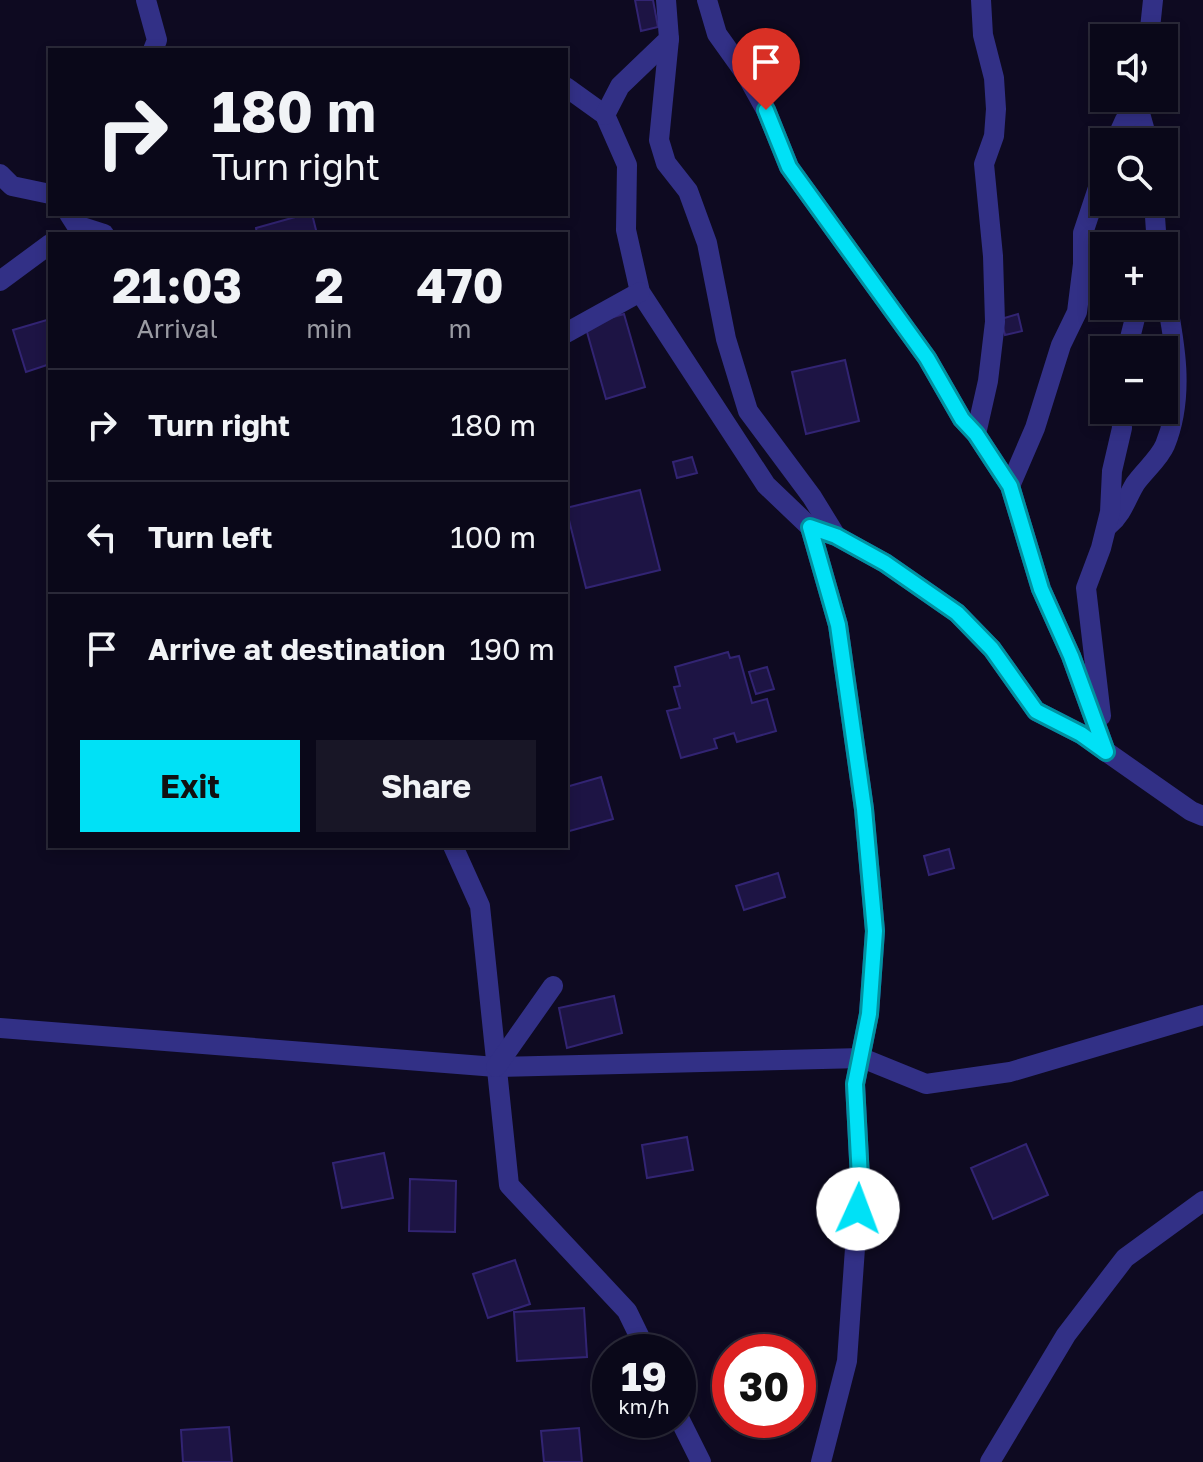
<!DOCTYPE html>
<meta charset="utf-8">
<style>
:root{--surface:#0a0819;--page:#181626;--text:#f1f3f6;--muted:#999aa2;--line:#2a2938;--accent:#00e1f6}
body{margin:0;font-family:"Golos Text",sans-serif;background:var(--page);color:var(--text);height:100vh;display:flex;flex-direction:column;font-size:30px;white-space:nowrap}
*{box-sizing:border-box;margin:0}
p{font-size:26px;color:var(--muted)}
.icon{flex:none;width:44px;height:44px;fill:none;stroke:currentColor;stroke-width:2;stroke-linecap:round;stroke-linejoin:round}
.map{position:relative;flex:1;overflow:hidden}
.panel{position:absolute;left:48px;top:232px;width:520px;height:616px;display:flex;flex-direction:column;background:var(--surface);border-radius:0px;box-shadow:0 4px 12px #0003,0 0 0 2px var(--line)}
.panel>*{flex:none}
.hud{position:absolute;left:48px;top:48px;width:520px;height:168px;border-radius:0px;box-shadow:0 4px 12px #0003,0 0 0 2px var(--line);background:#0a0819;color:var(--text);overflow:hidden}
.tools{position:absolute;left:1090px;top:24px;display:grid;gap:16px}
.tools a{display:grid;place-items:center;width:88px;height:88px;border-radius:0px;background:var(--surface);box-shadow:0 4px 12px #0003,0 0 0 2px var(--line);font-size:40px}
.speed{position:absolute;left:592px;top:1334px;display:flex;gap:16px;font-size:40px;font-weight:700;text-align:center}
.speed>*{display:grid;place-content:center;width:104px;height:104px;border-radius:50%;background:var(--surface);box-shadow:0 4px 12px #0003,0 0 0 2px var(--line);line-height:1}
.speed small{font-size:20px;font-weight:400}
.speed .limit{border:12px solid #d22;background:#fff;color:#111}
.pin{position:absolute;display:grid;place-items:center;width:68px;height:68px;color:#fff;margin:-82px -34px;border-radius:50% 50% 50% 0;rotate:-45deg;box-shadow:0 0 8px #0007}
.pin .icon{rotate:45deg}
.me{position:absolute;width:88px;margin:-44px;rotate:2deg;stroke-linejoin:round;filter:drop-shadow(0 0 6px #0008)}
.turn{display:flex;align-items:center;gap:28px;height:168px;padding:0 32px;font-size:36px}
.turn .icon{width:104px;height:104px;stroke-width:2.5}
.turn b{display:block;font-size:56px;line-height:68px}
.eta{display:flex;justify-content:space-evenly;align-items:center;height:136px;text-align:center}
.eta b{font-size:48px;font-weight:700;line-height:56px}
.cta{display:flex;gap:16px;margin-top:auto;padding:16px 32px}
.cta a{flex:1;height:92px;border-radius:0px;background:var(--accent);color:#111;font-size:32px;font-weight:700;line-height:92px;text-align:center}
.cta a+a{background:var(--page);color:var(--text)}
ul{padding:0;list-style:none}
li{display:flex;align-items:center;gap:24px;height:112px;padding:0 32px;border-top:2px solid var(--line)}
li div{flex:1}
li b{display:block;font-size:30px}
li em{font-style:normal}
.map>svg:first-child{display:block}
.building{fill:#1d1444;stroke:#322473;stroke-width:2}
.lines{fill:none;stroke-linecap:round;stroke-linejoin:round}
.street{stroke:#323086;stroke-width:20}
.route-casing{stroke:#0092a0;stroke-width:20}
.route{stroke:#00e1f6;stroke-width:14}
</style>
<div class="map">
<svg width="1203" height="1462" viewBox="0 0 1203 1462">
<rect width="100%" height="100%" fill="#0e0a21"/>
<g class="building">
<polygon points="635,0 653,0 658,27 641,31"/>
<polygon points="306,214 312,214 317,234 257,234 256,228"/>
<polygon points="624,314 645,387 606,399 585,325"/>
<polygon points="1018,314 1022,331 1005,335 1001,319"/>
<polygon points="50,319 50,364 26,372 13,330"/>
<polygon points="845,360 859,421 806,434 792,372"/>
<polygon points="692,457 697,473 677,478 673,462"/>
<polygon points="640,490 660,570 586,588 566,508"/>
<polygon points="728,652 730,658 739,656 752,703 767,699 776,731 737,742 734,733 714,739 717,748 681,758 667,711 680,708 674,687 680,686 675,667"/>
<polygon points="767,667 774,689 756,694 749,672"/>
<polygon points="601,777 613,819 566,832 566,787"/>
<polygon points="949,849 954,868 929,875 924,856"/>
<polygon points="778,873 785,897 744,910 736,886"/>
<polygon points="614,996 622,1033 567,1048 559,1008"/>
<polygon points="687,1137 693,1170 647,1178 642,1145"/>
<polygon points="1026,1144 1048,1195 993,1219 971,1168"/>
<polygon points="384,1153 393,1198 342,1208 333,1163"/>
<polygon points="410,1179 456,1181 455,1232 409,1231"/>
<polygon points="515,1260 530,1304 488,1318 473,1274"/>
<polygon points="584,1308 587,1357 517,1361 514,1312"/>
<polygon points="229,1427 232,1462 183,1462 181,1430"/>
<polygon points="579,1428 582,1462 544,1462 541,1431"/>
</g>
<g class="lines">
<g class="street">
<polyline points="146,0 157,40 153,50"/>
<polyline points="707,0 717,34 747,76 766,110 789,167 927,358 962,419 976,434 1010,486 1041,589 1071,656 1106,752"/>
<polyline points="1149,38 1153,0"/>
<polyline points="669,39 659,140 666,163 688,191 707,243 726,339 748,411 812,497 836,536"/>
<polyline points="566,87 605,115 627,165 626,230 640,292 766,485 810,527 836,536 885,563 957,613 992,649 1036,711 1081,734 1191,811 1203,816"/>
<polyline points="1141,98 1139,110 1148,142"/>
<polyline points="605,115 620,86 669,39 666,0"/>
<polyline points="1115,142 1125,120 1139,110"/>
<polyline points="0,174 12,186 50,194"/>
<polyline points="1154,202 1157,246"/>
<polyline points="69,214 76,225 104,234"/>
<polyline points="0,281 50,244"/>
<polyline points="566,333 640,292"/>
<polyline points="1127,350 1138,306"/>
<polyline points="976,434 988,381 995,322 993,256 984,164 994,136 996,109 994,78 983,35 981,0"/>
<polyline points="1010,486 1035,428 1061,345 1077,312 1083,264 1083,233 1104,170"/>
<path d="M1109,525C1123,513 1126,499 1135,484C1144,471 1159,459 1165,445C1186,394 1174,338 1164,286"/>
<polyline points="810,527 838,625 864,809 875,931 869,1014 855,1084 860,1178 847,1361 821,1462"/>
<polyline points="1101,716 1086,588 1101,548 1110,512 1112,471 1122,428 1121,410"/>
<polyline points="453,846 480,906 509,1185 627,1311 647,1352"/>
<polyline points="0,1028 496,1067 862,1058 926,1084 1010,1072 1203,1015"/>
<polyline points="496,1067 553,986"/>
<polyline points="678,1416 701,1462"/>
<polyline points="990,1462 1066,1335 1125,1258 1203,1201"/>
</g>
</g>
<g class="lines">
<g class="route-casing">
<polyline id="route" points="766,110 789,167 927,358 962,419 976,434 1010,486 1041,589 1071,656 1106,752 1081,734 1036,711 992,649 957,613 885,563 836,536 810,527 838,625 864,809 875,931 869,1014 855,1084 860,1178 858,1209"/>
</g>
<use href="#route" class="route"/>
</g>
</svg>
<div class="tools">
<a><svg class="icon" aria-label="sound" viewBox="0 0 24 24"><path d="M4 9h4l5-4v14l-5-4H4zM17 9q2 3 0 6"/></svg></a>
<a><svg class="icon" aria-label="search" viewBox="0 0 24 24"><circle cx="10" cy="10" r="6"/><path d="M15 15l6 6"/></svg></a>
<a>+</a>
<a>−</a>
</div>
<div class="speed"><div>19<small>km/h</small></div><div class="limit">30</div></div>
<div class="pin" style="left:766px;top:110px;background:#d93025"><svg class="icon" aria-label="arrive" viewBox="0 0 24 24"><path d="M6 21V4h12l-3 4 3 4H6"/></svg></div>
<svg class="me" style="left:858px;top:1209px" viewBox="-20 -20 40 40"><circle r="19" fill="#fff"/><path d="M0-13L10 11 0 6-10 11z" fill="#00e1f6"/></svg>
<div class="hud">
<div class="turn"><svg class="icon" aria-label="right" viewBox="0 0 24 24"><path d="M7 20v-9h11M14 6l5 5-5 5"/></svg><div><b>180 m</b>Turn right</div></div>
</div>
<section class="panel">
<div class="eta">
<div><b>21:03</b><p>Arrival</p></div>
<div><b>2</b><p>min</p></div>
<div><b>470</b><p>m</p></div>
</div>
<ul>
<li><svg class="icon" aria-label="right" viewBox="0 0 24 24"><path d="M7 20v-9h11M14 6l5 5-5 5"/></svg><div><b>Turn right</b></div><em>180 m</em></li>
<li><svg class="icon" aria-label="left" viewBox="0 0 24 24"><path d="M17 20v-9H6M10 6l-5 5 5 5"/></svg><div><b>Turn left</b></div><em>100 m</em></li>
<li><svg class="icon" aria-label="arrive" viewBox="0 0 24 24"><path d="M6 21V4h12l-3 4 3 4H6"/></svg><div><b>Arrive at destination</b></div><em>190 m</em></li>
</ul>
<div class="cta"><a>Exit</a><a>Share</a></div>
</section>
</div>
